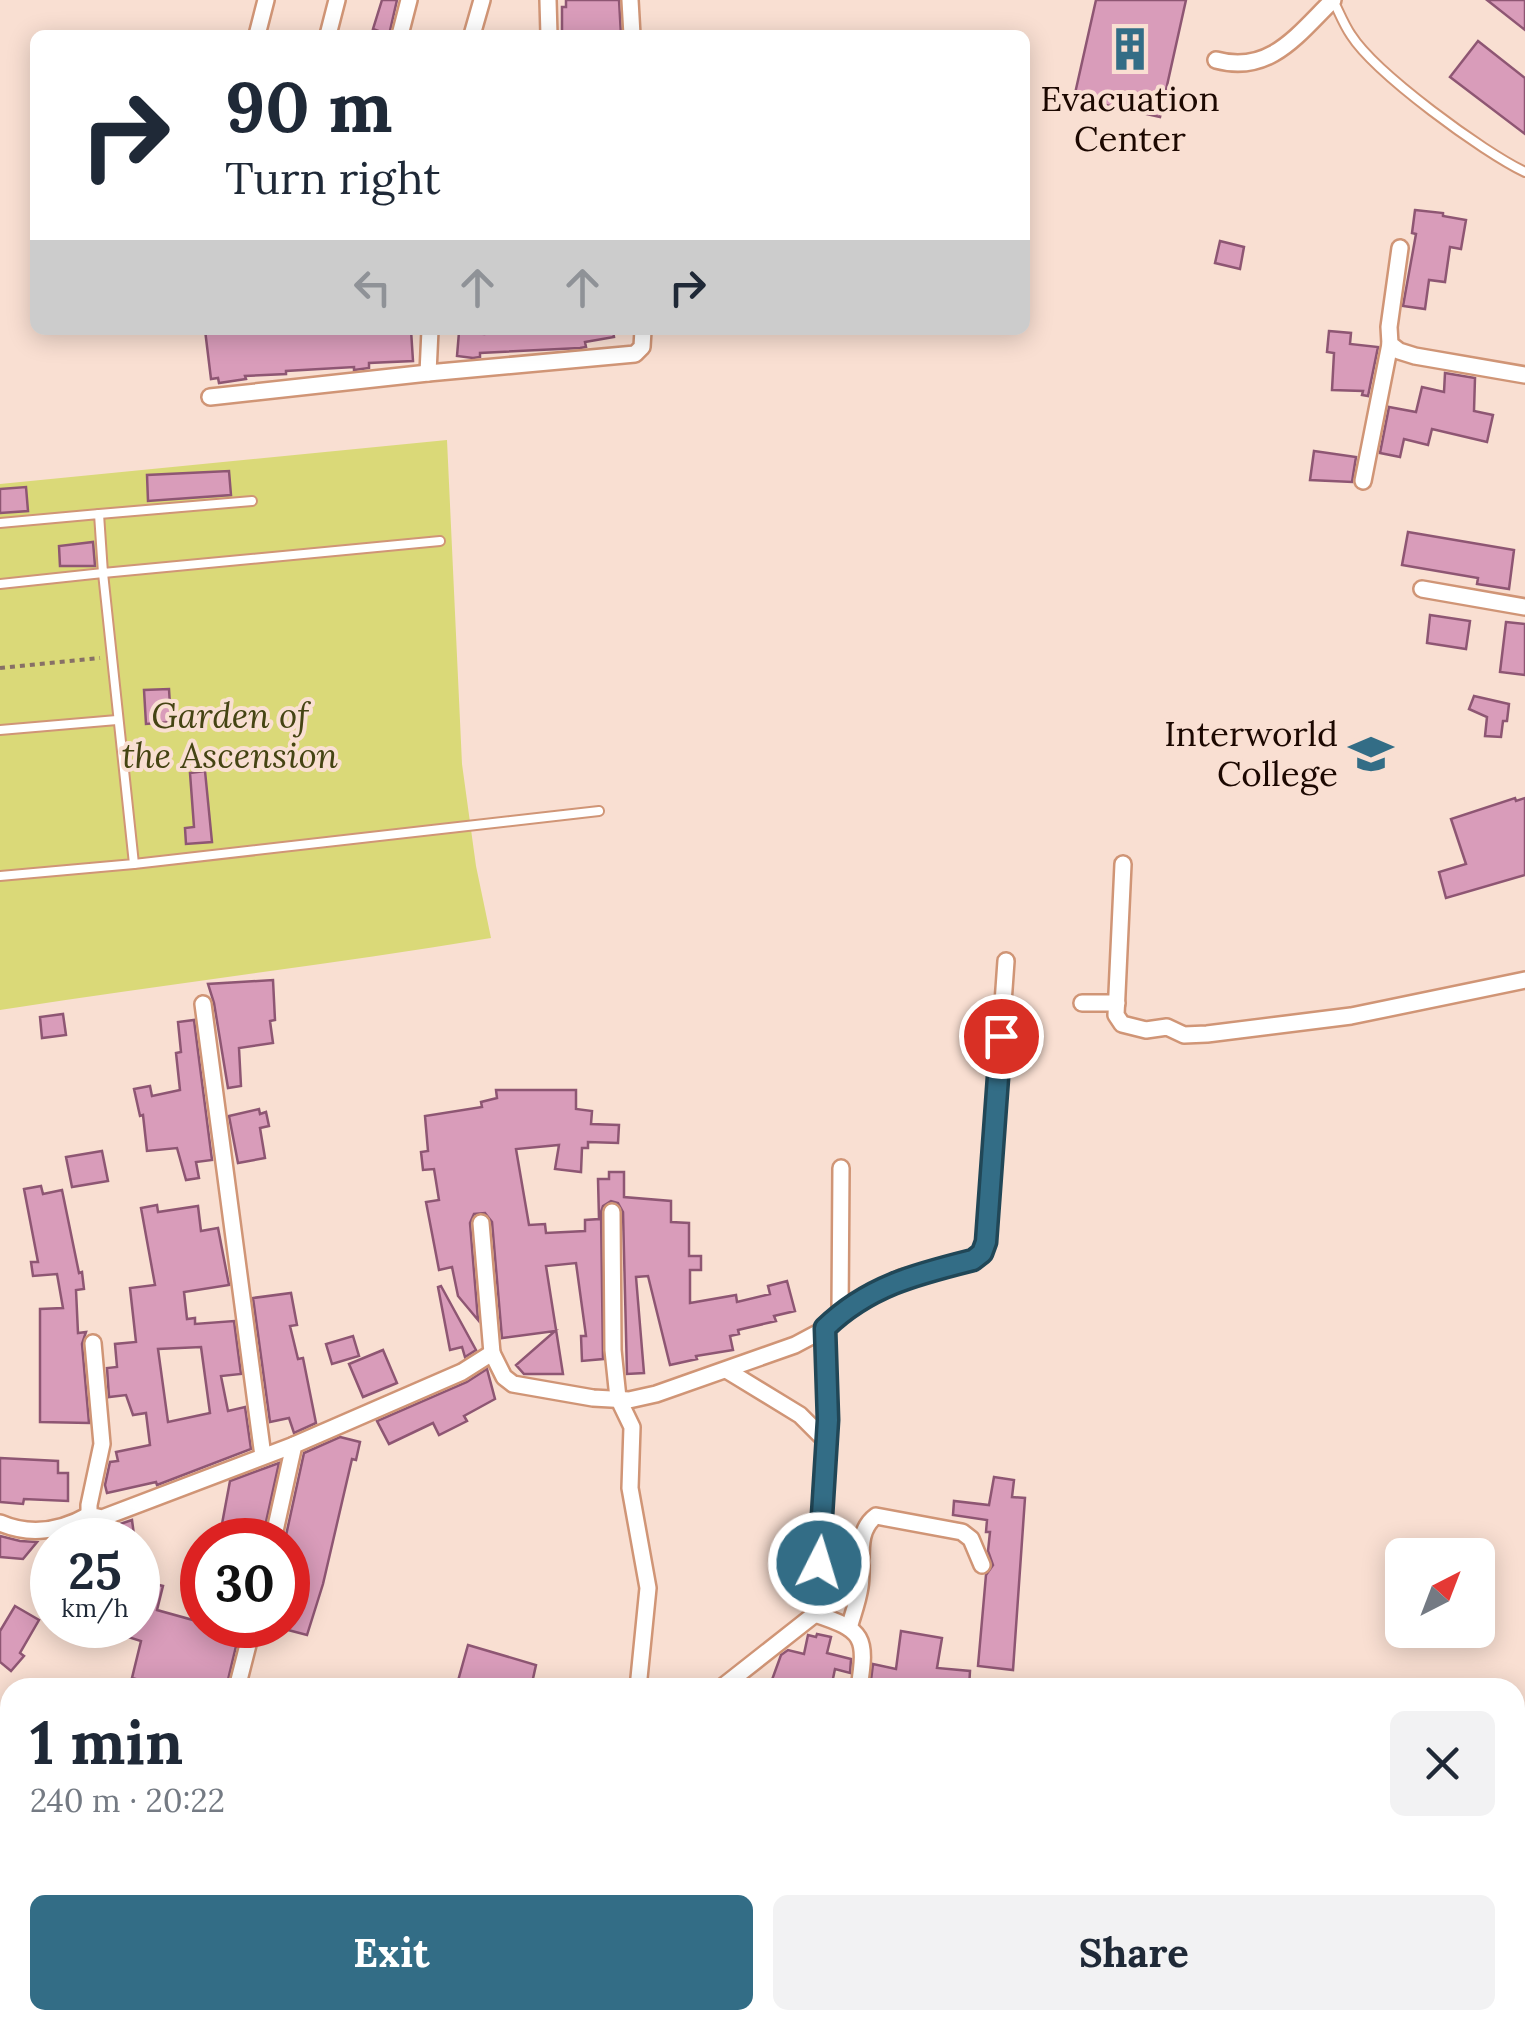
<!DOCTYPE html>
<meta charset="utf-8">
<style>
:root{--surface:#fff;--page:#f2f2f3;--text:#1f2937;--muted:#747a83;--accent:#336d86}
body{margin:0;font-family:Lora,serif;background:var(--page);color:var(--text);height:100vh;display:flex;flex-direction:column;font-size:38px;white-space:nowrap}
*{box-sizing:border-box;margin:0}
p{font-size:32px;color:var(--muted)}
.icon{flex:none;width:55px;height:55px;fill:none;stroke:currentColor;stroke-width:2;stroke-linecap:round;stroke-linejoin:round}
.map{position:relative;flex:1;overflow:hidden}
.details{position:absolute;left:0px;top:1678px;width:1525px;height:352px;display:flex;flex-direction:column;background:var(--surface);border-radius:30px 30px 0 0;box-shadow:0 5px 25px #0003}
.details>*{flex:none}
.banner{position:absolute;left:30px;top:30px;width:1000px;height:305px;border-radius:15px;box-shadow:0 5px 25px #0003;background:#fff;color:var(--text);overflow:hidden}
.needle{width:65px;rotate:42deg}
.tools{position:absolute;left:1385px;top:1538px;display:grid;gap:20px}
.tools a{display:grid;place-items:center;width:110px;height:110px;border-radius:15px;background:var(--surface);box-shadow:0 5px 25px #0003;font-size:50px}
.speed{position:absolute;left:30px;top:1518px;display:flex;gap:20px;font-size:50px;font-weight:700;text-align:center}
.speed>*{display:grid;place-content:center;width:130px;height:130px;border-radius:50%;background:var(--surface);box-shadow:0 5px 25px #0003;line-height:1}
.speed small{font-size:25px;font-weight:400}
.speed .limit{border:15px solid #d22;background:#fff;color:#111}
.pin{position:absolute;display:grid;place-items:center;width:85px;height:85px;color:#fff;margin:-42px;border:5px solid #fff;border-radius:50%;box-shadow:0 2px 10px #0007}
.me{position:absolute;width:110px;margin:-55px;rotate:5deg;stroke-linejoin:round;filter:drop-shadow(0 0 8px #0008)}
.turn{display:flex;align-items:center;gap:35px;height:210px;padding:0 30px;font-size:45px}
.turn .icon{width:130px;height:130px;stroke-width:2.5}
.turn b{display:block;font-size:70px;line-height:85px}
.lanes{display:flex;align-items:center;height:95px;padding:0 30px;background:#0003;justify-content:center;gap:50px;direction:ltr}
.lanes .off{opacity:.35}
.round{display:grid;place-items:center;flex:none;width:105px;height:105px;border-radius:15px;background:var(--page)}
.head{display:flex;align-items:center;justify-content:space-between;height:170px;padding:0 30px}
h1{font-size:60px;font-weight:700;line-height:75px}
.cta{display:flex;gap:20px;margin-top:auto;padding:20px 30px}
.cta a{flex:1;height:115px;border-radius:15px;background:var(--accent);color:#fff;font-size:40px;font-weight:700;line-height:115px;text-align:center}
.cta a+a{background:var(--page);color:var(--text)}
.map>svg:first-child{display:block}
.green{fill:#dad978}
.building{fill:#d99cba;stroke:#8e5673;stroke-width:2.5;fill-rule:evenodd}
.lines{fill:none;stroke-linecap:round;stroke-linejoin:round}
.service-casing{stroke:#d09576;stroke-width:12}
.minor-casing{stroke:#d09576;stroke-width:20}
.tertiary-casing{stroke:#d09576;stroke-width:25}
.path{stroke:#877066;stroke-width:4;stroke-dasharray:5 5;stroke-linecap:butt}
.service{stroke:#fff;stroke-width:8}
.minor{stroke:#fff;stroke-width:15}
.tertiary{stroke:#fff;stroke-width:20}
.route-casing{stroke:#214757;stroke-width:25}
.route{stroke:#336d86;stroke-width:18}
.labels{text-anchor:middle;stroke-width:8;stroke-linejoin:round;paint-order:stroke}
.poi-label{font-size:35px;fill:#1c0801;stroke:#f9dfd2}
.park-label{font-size:35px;font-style:italic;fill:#454413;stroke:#f9dfd2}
</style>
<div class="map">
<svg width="1525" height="2028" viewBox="0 0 1525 2028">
<rect width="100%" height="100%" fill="#f9dfd2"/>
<path class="green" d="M447,440L462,764L476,866L491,938C328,965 164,984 0,1010V484Z"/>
<g class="building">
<polygon points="382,0 397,0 389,35 373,29"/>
<polygon points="566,0 619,0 621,35 562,35 562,7 566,7"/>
<polygon points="1096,0 1186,0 1160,117 1074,98"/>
<polygon points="1487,0 1525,0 1525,30"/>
<polygon points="1478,41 1525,78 1525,134 1450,77"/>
<polygon points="1415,210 1443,213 1443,216 1466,220 1461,249 1450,247 1445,282 1429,280 1425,309 1403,306 1416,234 1412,233"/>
<polygon points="1220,241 1244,247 1240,269 1215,263"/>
<polygon points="205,330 411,330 413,361 369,363 369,368 354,370 354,367 286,371 286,374 245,376 246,379 219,383 218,378 211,379"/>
<polygon points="484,330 613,330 614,337 585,342 586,347 580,348 480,353 480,357 473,358 457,356 459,332 484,334"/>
<polygon points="1329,331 1351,333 1350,344 1378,347 1368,396 1362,395 1363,391 1332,390 1334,353 1327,352"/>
<polygon points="1445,373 1475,378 1474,411 1493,415 1487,442 1432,429 1428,445 1404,439 1400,457 1380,453 1389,407 1416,412 1422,387 1444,392"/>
<polygon points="1314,451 1356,457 1352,482 1310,480"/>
<polygon points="229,471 231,495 148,501 147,475"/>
<polygon points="26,487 28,511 0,513 0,489"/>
<polygon points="1408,532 1514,550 1509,589 1477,584 1478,578 1402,565"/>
<polygon points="93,542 95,566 60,566 59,546"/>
<polygon points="1430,615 1470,621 1466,649 1427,643"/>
<polygon points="1506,622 1525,624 1525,675 1500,672"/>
<polygon points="169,689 171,722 146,724 144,690"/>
<polygon points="1474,696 1509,704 1507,721 1503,721 1501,737 1485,736 1487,717 1469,709"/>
<polygon points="205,771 212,842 186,844 185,828 194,827 190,773"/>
<polygon points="1515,798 1516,801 1525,798 1525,875 1446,898 1439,872 1466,864 1451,819"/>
<polygon points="273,980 275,1020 270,1021 273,1043 239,1048 241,1086 228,1088 214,1003 208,984"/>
<polygon points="63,1014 66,1035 42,1038 40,1017"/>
<polygon points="194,1020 212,1160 196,1162 199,1178 186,1180 177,1148 147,1151 143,1115 140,1116 134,1089 150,1086 152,1096 180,1090 176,1053 181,1052 178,1022"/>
<polygon points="496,1090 576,1090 576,1109 592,1111 591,1124 619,1125 618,1143 588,1142 588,1148 582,1148 581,1172 555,1169 559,1145 516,1149 529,1225 545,1224 546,1233 585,1231 585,1220 599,1219 598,1179 609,1179 609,1172 624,1172 624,1197 671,1201 671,1222 689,1223 689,1256 701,1256 701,1270 690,1270 690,1303 736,1295 737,1302 770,1294 768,1286 787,1281 795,1311 774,1316 776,1321 738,1330 739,1334 730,1336 733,1350 696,1356 697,1359 670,1365 648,1276 636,1277 644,1373 627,1374 623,1212 618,1203 611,1201 603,1206 601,1212 603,1359 582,1361 581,1336 586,1336 576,1263 546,1266 563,1374 524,1374 516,1365 555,1331 502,1338 492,1222 485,1213 474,1214 470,1223 478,1320 458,1296 452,1267 439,1270 426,1202 439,1200 434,1169 423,1170 421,1152 428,1151 425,1116 482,1107 481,1102 497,1098"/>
<polygon points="259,1109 260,1114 266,1112 269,1126 260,1128 265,1158 238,1163 229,1116"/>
<polygon points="102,1151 108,1181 72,1187 66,1157"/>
<polygon points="41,1186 43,1194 62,1190 79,1273 82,1272 84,1289 76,1290 78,1333 86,1332 82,1344 89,1423 40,1422 40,1309 63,1308 57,1274 33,1276 31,1262 38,1262 24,1189"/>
<path d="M157,1205L158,1212L198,1206L201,1231L218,1228L229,1285L184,1292L187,1319L195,1318V1324L234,1321L241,1374L221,1376L228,1411L245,1407L251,1449L157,1485L156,1482L107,1493L105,1485L110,1462L118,1461L116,1452L150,1445L146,1413L133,1415L126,1395L109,1397L107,1368L117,1367L115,1344L136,1342L130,1288L155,1285L141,1208ZM201,1347L210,1413L168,1422L158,1349Z"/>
<polygon points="441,1286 476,1350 465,1357 462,1347 450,1350 438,1287"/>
<polygon points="291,1293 297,1325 290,1326 298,1359 303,1358 316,1423 294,1433 289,1418 270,1422 253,1298"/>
<polygon points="353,1336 359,1356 332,1364 326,1344"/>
<polygon points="383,1350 397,1383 363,1397 349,1364"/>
<polygon points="487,1369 495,1399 464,1416 467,1421 439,1435 433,1423 389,1444 377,1421 467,1382"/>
<polygon points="340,1437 360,1442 356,1460 352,1459 323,1584 307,1635 288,1630 288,1540 285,1540 304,1453"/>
<polygon points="0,1458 58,1461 58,1473 68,1473 68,1501 24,1499 23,1504 0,1502"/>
<polygon points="279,1463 262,1540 219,1540 230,1481"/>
<polygon points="994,1477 1014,1480 1012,1497 1025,1498 1013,1670 978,1666 986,1575 993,1565 988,1551 990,1532 986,1532 987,1520 953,1515 954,1501 989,1505"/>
<polygon points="132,1520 134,1535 111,1540 74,1540 74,1534 90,1527 105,1529"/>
<polygon points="0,1536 20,1541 37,1542 23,1559 0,1557"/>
<polygon points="143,1581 163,1586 157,1610 236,1632 234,1641 237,1642 226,1688 167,1688 132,1678 141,1641 100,1628 100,1625 138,1625 138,1601"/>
<polygon points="15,1606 39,1620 20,1653 24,1656 11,1671 0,1662 0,1631"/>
<polygon points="901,1631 942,1638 937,1668 970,1671 969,1688 870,1688 873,1664 896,1669"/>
<polygon points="817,1634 831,1637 827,1653 851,1659 850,1673 835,1669 831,1688 769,1688 781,1655 788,1650 804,1654 808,1635 816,1637"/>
<polygon points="468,1645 536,1665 532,1683 528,1682 526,1688 456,1688"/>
</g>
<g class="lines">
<g class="service-casing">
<g id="service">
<path d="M1333,0C1339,12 1344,25 1351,35C1376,74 1483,152 1525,172"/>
<polyline points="99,514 252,501"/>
<polyline points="0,523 99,514 103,573 440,541"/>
<polyline points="0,584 103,573 134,864 0,876"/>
<polyline points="0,730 117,720"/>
<polyline points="134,864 599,811"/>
</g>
</g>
<g class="minor-casing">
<g id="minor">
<polyline points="548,0 549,35"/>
<polyline points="630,0 632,35"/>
<polyline points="257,35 266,0"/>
<polyline points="328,35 337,0"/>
<polyline points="400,35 409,0"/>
<polyline points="472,35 482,0"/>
<path d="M1216,60C1270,75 1298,34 1333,0"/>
<polyline points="1400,248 1389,327 1390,344 1399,351 1415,356 1525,375"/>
<polyline points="430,330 428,373 635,354 642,347 643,330"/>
<polyline points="210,397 428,373"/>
<polyline points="1363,481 1390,344"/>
<polyline points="1422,589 1525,607"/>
<polyline points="1123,864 1116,1015 1122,1024 1146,1030 1167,1027 1184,1035 1207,1034 1351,1016 1525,980"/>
<polyline points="1082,1003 1117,1003"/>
<polyline points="203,1004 263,1456"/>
<polyline points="612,1212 613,1350 618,1398 632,1427 630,1488 648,1588 638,1688"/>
<polyline points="840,1314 841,1168"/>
<polyline points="93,1343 102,1444 89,1505 89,1515 102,1518 294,1445"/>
<polyline points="492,1353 504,1377 513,1384 593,1398 629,1400 656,1394 795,1345 825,1329 853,1305 901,1278 973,1260 982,1253 986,1242 1006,961"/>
<polyline points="728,1371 800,1415 828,1443"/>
<path d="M0,1523C30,1536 61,1531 89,1515"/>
<polyline points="273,1540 294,1445 462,1372 492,1353 481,1223"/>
<path d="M815,1614C864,1630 867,1637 859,1688"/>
<path d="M849,1628C853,1614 858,1601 860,1587C864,1563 854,1532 876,1516L962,1532L971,1539L982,1565"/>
<polyline points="237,1688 253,1625"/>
<polyline points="721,1688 815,1614 827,1464 825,1329"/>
<polyline points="0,1910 10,1916"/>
<polyline points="208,2020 227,2028"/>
<polyline points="653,2028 655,2020"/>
<polyline points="833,2028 834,2020"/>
</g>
</g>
<g class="tertiary-casing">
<g id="tertiary">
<polyline points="0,1802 10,1810"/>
<polyline points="777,2020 811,2028"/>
</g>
</g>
<polyline class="path" points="0,668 100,658"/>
<use href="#service" class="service"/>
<use href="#minor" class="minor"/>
<use href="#tertiary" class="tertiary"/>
</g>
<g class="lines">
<g class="route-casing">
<path id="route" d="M819,1563L828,1420L825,1328C868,1286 917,1274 973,1260L982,1253L986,1242L1001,1036"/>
</g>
<use href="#route" class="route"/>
</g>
<defs>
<g id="building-bare" transform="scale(3.45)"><path d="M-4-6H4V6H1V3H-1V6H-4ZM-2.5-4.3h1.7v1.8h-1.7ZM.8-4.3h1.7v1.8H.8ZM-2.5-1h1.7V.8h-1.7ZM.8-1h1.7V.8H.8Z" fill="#336d86" stroke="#f9dfd2" stroke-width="2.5" paint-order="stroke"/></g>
<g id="university-bare" transform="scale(3.45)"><path d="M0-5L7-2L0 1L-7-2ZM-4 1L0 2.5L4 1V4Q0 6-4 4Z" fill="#336d86" stroke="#f9dfd2" stroke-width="2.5" paint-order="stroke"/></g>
</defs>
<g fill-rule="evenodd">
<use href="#building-bare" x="1130" y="49"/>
<use href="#university-bare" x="1371" y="754"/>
</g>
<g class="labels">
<g class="poi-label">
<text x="1130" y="111">Evacuation<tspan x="1130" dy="40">Center</tspan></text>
<text x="1338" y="746" text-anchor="end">Interworld<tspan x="1338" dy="40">College</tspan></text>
</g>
<g class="park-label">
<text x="230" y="728">Garden of<tspan x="230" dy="40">the Ascension</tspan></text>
</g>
</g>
</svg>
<div class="tools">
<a><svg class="needle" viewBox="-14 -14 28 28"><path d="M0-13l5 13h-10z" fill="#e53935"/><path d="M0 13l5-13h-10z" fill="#747a83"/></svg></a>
</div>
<div class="speed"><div>25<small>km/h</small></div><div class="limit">30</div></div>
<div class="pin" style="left:1001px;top:1036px;background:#d93025"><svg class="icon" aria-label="arrive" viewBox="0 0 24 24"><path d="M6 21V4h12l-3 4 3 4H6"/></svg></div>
<svg class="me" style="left:819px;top:1563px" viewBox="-20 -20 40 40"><circle r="17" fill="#336d86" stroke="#fff" stroke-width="3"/><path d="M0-11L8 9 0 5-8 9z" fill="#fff"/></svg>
<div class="banner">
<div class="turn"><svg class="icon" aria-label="right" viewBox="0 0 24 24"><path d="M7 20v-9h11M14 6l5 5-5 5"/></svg><div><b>90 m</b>Turn right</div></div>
<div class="lanes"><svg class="icon off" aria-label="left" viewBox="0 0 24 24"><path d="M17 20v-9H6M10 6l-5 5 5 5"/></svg><svg class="icon off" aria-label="ahead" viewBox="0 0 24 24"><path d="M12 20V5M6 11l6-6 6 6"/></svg><svg class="icon off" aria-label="ahead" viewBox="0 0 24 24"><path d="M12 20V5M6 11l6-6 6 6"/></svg><svg class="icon" aria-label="right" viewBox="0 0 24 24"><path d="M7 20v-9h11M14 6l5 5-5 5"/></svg></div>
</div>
<section class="details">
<div class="head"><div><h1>1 min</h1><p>240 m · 20:22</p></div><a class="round"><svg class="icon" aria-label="close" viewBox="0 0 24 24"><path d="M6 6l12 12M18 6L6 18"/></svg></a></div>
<div class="cta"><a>Exit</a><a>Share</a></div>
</section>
</div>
